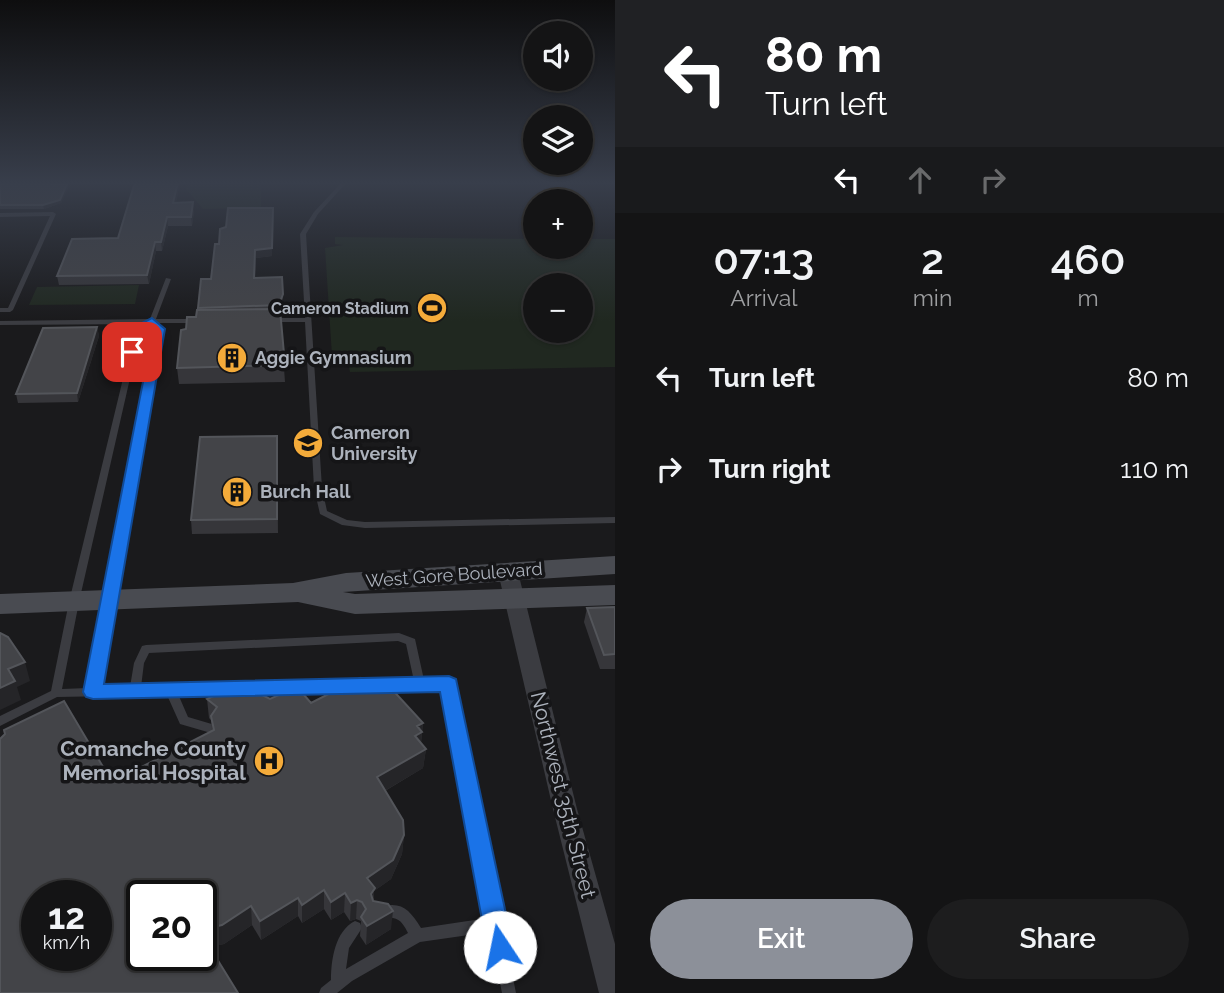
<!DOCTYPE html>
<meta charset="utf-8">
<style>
:root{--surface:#141415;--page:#1d1d1e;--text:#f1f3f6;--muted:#9d9ea0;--line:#333334;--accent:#8c9099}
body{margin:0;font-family:Raleway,sans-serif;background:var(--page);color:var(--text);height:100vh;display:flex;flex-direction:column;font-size:26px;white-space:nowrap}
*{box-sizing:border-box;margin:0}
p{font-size:23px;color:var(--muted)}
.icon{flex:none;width:38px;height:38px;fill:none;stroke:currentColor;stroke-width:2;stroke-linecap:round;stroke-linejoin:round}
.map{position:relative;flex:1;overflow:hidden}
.panel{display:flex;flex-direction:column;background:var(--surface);width:609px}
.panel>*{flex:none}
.hud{background:#202124;color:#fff;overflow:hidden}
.tools{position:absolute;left:523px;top:21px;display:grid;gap:14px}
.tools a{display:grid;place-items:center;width:70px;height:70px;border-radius:50%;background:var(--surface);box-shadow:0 2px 5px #0004,0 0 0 2px var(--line);font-size:35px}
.speed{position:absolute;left:21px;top:880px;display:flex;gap:14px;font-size:35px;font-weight:700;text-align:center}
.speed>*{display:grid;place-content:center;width:91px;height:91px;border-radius:50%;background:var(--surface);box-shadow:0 2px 5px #0004,0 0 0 2px var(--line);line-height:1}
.speed small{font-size:18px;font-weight:400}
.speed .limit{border:4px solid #111;border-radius:10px;background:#fff;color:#111}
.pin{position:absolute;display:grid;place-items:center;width:60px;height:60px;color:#fff;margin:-30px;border-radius:14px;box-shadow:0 4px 10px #0006}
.me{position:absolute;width:77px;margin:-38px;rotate:349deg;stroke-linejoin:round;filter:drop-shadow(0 0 5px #0008)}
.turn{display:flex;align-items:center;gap:24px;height:147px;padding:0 35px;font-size:32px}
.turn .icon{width:91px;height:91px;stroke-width:2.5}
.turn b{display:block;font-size:49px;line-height:60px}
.lanes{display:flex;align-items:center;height:66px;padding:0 35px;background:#0003;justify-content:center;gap:35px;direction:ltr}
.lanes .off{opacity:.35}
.eta{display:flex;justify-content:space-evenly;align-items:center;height:119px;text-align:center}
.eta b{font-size:42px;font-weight:600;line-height:49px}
.primary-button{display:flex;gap:14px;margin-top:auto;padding:14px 35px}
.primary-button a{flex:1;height:80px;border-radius:42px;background:var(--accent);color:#fff;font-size:28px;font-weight:600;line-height:80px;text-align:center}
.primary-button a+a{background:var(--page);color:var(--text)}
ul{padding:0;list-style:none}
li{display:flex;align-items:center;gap:21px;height:91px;padding:0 35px}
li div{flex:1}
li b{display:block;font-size:26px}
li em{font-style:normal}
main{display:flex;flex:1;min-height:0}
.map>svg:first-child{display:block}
.green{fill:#202820;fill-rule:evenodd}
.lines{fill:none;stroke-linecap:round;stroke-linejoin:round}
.lane{fill:#3b3c41;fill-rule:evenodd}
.street{fill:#3b3c41;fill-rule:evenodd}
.secondary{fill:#494b51;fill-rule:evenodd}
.wall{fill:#36363a}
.shaded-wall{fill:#252528}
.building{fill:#434448;stroke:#53555a;stroke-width:2;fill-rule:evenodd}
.route{fill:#1a73e8;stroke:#114b97;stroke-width:2}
.labels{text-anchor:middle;stroke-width:7;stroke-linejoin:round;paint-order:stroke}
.far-poi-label{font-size:16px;font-weight:bold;fill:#acb2bc;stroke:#151517;text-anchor:end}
.poi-label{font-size:18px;font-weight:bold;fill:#acb2bc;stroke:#151517;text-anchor:start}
.street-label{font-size:18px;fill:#acb2bc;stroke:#151517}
.near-poi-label{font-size:21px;font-weight:bold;fill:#acb2bc;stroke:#151517;text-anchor:end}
.near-street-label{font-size:21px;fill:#acb2bc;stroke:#151517}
</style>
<main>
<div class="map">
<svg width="615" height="993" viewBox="0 0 615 993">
<rect width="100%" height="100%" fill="#1a1a1c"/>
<g class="green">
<polygon points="193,182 261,182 261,208 203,209 185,188"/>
<path d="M335,237L535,239L536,247H581V239H615V367L350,372L348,362L357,361L349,356H332L325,248L343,245L335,244ZM536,285H581V331H536Z"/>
<polygon points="139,285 135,304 29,305 37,287"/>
</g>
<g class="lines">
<g class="lane">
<polygon points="342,182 347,182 318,214 306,234 322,488 327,511 347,520 365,522 615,517 615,523 365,528 342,525 320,514 314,488 305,322 271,322 268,320 271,318 305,318 300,234 314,212"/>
<polygon points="53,212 56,214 13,310 10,312 0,312 0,308 8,308 50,216 0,217 0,213"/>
<path d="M166,278L171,279L156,319H198L201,321L198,323H157L162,329L99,688L130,687L134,663L142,646L146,645L399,633L415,639L424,680H449L453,681L454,684L516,993H502L490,932L420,942L352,981L337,993H319L321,988L331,980C331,960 335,931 355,921L360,923L362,928L349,948L346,969L408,933C405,927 401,919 393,918C386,917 385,921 377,918L375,913L377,908C401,900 409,909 421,928L488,918L444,688L178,694L188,717L215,725L217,728L215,731L211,733L180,724L167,695L57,697L0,726V716L51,691L69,602L135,329L144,324L0,325V321L150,319ZM151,325L156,329L88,688L62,689L79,602L141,330ZM398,641L406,644L414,681L141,687L144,663L149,653Z"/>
</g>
<polygon class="street" points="508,565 515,567 518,572 577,809 615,944 615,993 599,993 553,809 498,572 501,567"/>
<polygon class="secondary" points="615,556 615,574 343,592 355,594 615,585 615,605 355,614 298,602 0,614 0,594 293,583 346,573"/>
</g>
<g class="wall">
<polygon points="3,182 55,182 54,185 67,184 68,188 61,203 44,209 0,209 0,186"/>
<polygon points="135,182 180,182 176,203 194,211 192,226 168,226 162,251 156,251 149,284 59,285 57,276 118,238"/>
<polygon points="219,244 272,256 256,258 255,278 283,302 280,311 285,382 179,384 177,368 186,329 196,317 198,310 201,279 211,279"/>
<polygon points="97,327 99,336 78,402 18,403 16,394"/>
<polygon points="277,436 278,533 192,534 191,520"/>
<polygon points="615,607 615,669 600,669 584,622 587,608"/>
<polygon points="369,688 382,690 423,723 421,743 426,749 423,768 385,791 404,835 402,854 391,879 374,891 374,902 391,929 366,945 360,936 361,921 356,919 350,921 344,912 331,920 324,909 302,923 298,916 261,940 252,925 224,944 0,993 112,782 212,731 211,720 209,718 207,699 246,693 248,695 270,699 311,703"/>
</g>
<g class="shaded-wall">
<polygon points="178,182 180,182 174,211 173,203"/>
<polygon points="67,184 68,188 61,203 44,209 43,205"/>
<polygon points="193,202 194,211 192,226 191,217"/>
<polygon points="273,208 272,256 256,258 254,286 255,250"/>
<polygon points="167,217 168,226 162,251 161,242"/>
<polygon points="155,242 156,251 149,284 147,275"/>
<polygon points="283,294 283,302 280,314 279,305"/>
<polygon points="97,327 99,336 78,402 77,393"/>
<polygon points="25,662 30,681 17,687 21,700 0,710 0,688 8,669"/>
<polygon points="423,723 420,752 413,755 417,726"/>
<polygon points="426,749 423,768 376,796 377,777"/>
<polygon points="404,835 402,854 391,879 374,891 373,907 367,878"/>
<polygon points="324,890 324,909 302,923 302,905"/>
<polygon points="345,893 344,912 331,920 331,902"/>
<polygon points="298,898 298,916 261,940 260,921"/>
<polygon points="357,900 356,919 350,921 351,903"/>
<polygon points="251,906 252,925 224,944 202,949 201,930"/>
<polygon points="393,911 391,929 366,945 367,926"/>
</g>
<g class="building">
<polygon points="3,182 53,182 52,185 67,184 60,200 43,205 0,205 0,186"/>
<polygon points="135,182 178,182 173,203 193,202 191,217 167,217 161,242 155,242 147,275 57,276 72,239 118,238"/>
<polygon points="228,208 273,208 272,248 255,250 254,278 282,277 283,294 279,305 198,308 201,279 211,279 215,244 219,244 220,229 226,227"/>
<polygon points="280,309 285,365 177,368 181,330 186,329 187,317 196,317 197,310"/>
<polygon points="97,327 77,393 16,394 43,328"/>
<polygon points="277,436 277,519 191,520 200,437"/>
<polygon points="615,607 615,654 604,655 587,608"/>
<polygon points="0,633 8,637 25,662 8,669 15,681 0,688"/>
<path d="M360,678L369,688L377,684L382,690L389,686L423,723L417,726L422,732L415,736L426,749L377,777L403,820L404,835L393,860L367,878L375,888L371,894L373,901L388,904L393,911L367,926L361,917L366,909L362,902L357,900L351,903L345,893L331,902L324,890L302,905L298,898L260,921L251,906L222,925L201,930V896H142V956H201V933L238,993H0V739L5,734L4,730L64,701L112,782L214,730L211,716L217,707L207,699L241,683L245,685V691L248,695L260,694L270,699L297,687L311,703ZM37,896H96V956H37Z"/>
</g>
<linearGradient id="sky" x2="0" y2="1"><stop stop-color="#0e0e0f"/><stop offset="0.57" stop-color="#383e4b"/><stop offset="1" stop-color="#383e4b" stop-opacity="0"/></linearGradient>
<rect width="615" height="321" fill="url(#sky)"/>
<polygon class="route" points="152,318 165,329 104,684 449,676 456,679 513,947 509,956 500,959 491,956 487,947 440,692 93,699 86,697 83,692 153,330 150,327 144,331 137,354 128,354 126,352 134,327"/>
<defs>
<g id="stadium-disc" transform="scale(1.575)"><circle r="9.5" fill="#f4ab3a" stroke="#151517"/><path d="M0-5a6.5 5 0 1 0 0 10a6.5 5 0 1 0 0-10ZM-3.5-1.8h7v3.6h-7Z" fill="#111"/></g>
<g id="building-disc" transform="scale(1.575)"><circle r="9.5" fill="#f4ab3a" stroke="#151517"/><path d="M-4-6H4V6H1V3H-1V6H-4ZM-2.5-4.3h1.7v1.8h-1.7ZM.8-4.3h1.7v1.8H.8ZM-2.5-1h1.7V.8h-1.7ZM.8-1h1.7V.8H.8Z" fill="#111"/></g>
<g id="university-disc" transform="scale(1.575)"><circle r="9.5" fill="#f4ab3a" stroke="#151517"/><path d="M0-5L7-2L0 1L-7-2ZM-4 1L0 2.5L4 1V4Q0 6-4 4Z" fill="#111"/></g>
<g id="hospital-disc" transform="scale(1.575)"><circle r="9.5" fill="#f4ab3a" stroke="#151517"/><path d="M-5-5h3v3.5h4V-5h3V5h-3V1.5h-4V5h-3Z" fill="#111"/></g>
</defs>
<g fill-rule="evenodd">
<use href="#stadium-disc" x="432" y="308"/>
<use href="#building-disc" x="232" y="358"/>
<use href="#university-disc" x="308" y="443"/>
<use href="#building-disc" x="237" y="492"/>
<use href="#hospital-disc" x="269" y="761"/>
</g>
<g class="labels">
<g class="far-poi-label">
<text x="409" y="314">Cameron Stadium</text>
</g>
<g class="poi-label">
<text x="255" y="364">Aggie Gymnasium</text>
<text x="331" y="439">Cameron<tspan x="331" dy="21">University</tspan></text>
<text x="260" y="498">Burch Hall</text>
</g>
<g class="street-label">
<text transform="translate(454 575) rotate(-4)" y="6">West Gore Boulevard</text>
</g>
<g class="near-poi-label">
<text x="246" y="756">Comanche County<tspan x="246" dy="24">Memorial Hospital</tspan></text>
</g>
<g class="near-street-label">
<text transform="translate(563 795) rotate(76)" y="7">Northwest 35th Street</text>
</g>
</g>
</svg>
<div class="tools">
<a><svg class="icon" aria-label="sound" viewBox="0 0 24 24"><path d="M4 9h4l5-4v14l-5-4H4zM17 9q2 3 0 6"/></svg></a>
<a><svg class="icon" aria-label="layers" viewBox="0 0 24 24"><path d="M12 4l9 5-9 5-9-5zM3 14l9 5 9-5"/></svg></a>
<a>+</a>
<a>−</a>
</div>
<div class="speed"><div>12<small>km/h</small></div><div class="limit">20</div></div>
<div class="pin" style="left:132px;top:352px;background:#d93025"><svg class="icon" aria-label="arrive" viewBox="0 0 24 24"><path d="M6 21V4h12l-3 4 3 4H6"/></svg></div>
<svg class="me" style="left:500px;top:947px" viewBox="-20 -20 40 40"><circle r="19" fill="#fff"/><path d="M0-13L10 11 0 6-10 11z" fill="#1a73e8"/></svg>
</div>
<section class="panel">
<div class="hud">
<div class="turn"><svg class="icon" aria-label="left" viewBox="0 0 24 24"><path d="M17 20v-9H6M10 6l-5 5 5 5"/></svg><div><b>80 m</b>Turn left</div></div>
<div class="lanes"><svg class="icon" aria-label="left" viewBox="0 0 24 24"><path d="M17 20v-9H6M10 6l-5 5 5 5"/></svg><svg class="icon off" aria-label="ahead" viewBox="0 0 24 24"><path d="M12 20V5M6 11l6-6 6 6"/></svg><svg class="icon off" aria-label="right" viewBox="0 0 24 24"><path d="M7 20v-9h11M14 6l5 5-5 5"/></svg></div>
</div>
<div class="eta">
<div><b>07:13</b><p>Arrival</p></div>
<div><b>2</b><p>min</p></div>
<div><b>460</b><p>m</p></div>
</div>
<ul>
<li><svg class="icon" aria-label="left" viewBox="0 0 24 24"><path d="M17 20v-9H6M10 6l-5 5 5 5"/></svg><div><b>Turn left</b></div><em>80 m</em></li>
<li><svg class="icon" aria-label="right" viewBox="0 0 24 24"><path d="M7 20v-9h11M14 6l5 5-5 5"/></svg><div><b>Turn right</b></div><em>110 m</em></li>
</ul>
<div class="primary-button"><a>Exit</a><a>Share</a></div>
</section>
</main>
